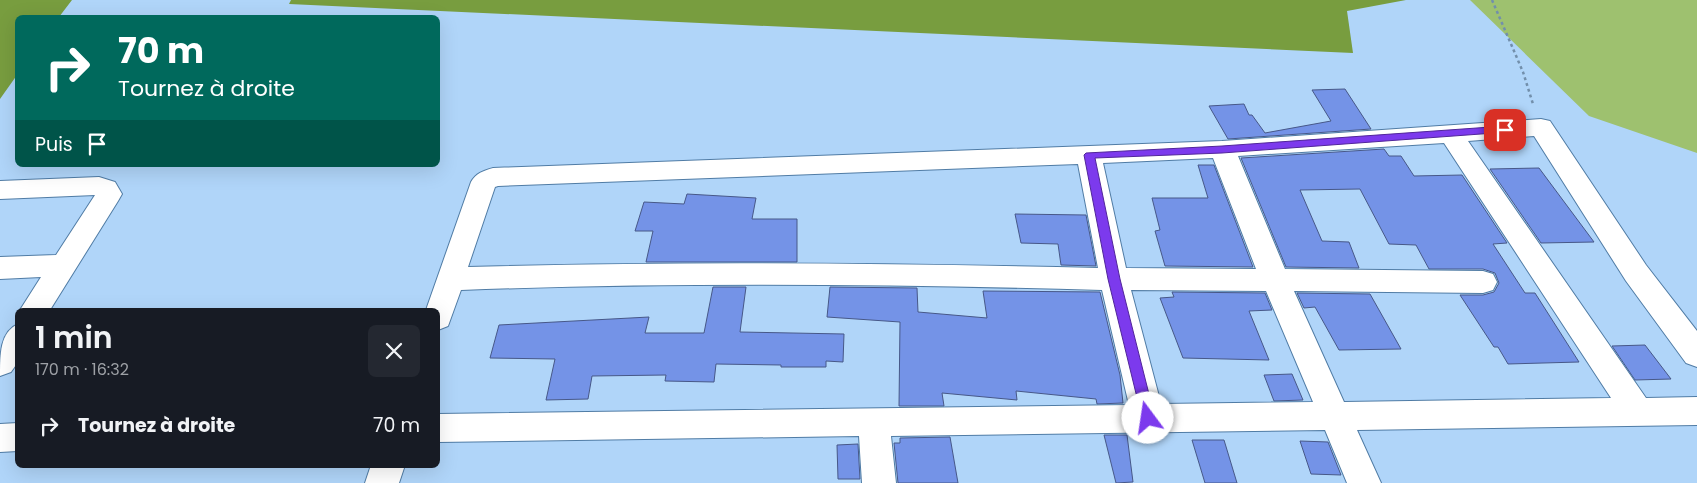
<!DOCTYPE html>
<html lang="fr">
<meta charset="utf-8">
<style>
:root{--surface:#171b24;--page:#242831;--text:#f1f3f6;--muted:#9ea1a6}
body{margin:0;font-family:Poppins,sans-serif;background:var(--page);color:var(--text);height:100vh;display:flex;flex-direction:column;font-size:19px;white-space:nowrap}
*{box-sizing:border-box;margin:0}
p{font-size:16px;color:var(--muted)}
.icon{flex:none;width:28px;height:28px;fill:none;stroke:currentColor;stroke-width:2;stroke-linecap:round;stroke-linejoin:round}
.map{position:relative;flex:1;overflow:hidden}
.side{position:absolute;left:15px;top:308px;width:425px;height:160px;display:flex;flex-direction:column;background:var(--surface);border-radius:8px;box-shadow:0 5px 20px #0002}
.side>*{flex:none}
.hud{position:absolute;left:15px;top:15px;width:425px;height:152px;border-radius:8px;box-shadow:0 5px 20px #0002;background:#00695c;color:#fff;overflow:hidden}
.pin{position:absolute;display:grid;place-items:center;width:42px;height:42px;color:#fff;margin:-21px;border-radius:10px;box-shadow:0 2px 8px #0006}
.me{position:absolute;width:55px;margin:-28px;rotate:346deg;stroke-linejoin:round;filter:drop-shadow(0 0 4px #0008)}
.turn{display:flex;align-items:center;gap:18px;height:105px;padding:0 20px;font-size:22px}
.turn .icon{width:65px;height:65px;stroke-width:2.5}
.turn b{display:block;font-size:35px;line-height:42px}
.then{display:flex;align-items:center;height:48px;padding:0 20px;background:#0003;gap:10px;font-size:19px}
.round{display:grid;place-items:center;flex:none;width:52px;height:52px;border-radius:8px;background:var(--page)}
.summary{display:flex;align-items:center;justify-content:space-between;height:85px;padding:0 20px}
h1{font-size:30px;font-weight:600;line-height:38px}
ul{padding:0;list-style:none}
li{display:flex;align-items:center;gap:15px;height:65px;padding:0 20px}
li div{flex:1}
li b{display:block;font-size:19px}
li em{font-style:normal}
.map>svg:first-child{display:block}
.green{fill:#9ec16f}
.forest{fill:#789d3f}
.building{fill:#7493e7;stroke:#475888}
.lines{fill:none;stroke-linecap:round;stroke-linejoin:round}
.minor-casing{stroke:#507ca5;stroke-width:2}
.path{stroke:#728fab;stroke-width:2.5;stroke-dasharray:3 3;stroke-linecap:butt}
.minor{fill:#fff;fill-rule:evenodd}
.route{fill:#7c3aed;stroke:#51269a}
</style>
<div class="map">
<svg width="1697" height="483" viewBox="0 0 1697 483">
<rect width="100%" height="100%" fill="#b0d5f9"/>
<polygon class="green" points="1453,0 1697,0 1697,153 1589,116 1470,0"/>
<g class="forest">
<polygon points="0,0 72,0 59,17 18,18 17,75 0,99"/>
<polygon points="291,0 1406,0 1347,11 1353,53 289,4"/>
</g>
<g class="building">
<polygon points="1345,89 1371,129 1228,139 1209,106 1244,104 1249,115 1252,115 1265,133 1331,121 1312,90"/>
<polygon points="1384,149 1389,156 1401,156 1414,176 1462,175 1507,243 1493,244 1525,293 1535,293 1579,362 1508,364 1498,347 1494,347 1460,295 1483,295 1494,292 1499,283 1495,273 1483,269 1429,269 1416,245 1389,244 1360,189 1300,190 1322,241 1349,242 1359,268 1286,267 1241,158"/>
<polygon points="1198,165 1214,165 1253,267 1165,266 1155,231 1160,230 1152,198 1208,198"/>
<polygon points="1539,168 1594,242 1541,243 1490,169"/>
<polygon points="687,194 756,198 752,219 797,219 797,262 646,262 653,231 635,231 644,202 684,204"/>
<polygon points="1015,214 1086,215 1096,266 1061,265 1058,244 1021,243"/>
<polygon points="713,287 746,287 740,332 844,334 843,362 826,361 826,367 781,367 781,365 716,364 714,382 665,381 666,375 592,376 588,399 546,400 555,359 490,358 499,325 649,317 645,333 704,333"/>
<polygon points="830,287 917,288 918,312 987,318 983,291 1100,292 1120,375 1123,403 1097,404 1096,399 1016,391 1017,400 942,393 944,406 899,406 900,322 827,317"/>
<polygon points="1172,292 1265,293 1272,310 1249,311 1269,360 1183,358 1160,298 1174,297"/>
<polygon points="1297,293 1370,294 1401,349 1339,350 1315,307 1304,308"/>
<polygon points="1645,345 1671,379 1635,380 1612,346"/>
<polygon points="1292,374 1303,400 1274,401 1264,375"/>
<polygon points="1104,435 1127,435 1133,482 1116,483"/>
<polygon points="950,437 958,483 898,483 894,443 900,443 900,438"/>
<polygon points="1192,440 1224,440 1237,483 1205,483"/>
<polygon points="1300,441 1328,442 1341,475 1311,474"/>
<polygon points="858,444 860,479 838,479 837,445"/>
</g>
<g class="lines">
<g class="minor-casing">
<g id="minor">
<path d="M1541,119L1550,121L1646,265L1697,331V367L1686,363L1626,281L1534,136L1468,141L1646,398L1697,397V425L1357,430L1381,483H1347L1325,430L891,436L896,483H862L859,436L438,442V414L1129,405L1102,290C889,284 675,282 461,290L448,326L438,330V310H426L471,182C476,173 483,171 493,168L1222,141ZM1444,143L1611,398L1344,402L1294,291L1483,293L1493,290L1497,282L1493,274L1483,271L1285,269L1238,156ZM1213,158L1256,269L1126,268L1103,163ZM1078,164L1098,268C888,263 678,261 468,267L495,187L498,186ZM1131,290L1266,291L1313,402L1161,404Z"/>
<polygon points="99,177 115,182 122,194 118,201 50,310 20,310 41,277 0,279 0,257 56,255 95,195 0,199 0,181"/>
<path d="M18,324V362L11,372L0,376C0,354 0,332 18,324Z"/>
<polygon points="18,423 18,451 0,452 0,424"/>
<polygon points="371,465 405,465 399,483 365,483"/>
</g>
</g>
<polyline class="path" points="1492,0 1523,72 1533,104"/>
<use href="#minor" class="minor"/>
</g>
<polygon class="route" points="1505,126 1510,130 1508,132 1222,153 1095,158 1120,279 1155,418 1153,422 1148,424 1143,422 1108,279 1084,155 1086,153 1222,146"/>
</svg>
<div class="pin" style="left:1505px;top:130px;background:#d93025"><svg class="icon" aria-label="arrive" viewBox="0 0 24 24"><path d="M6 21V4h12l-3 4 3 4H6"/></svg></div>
<svg class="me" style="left:1148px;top:418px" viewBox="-20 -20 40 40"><circle r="19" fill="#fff"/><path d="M0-13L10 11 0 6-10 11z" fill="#7c3aed"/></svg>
<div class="hud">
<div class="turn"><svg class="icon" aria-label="right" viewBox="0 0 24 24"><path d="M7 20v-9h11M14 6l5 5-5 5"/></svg><div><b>70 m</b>Tournez à droite</div></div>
<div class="then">Puis<svg class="icon" aria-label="arrive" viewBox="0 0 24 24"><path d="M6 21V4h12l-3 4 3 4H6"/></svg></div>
</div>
<section class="side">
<div class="summary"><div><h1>1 min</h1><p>170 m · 16:32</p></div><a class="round"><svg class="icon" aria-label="close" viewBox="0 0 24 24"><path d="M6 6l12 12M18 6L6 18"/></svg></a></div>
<ul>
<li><svg class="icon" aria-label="right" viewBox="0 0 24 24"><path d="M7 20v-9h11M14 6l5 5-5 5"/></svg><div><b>Tournez à droite</b></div><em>70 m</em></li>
</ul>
</section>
</div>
